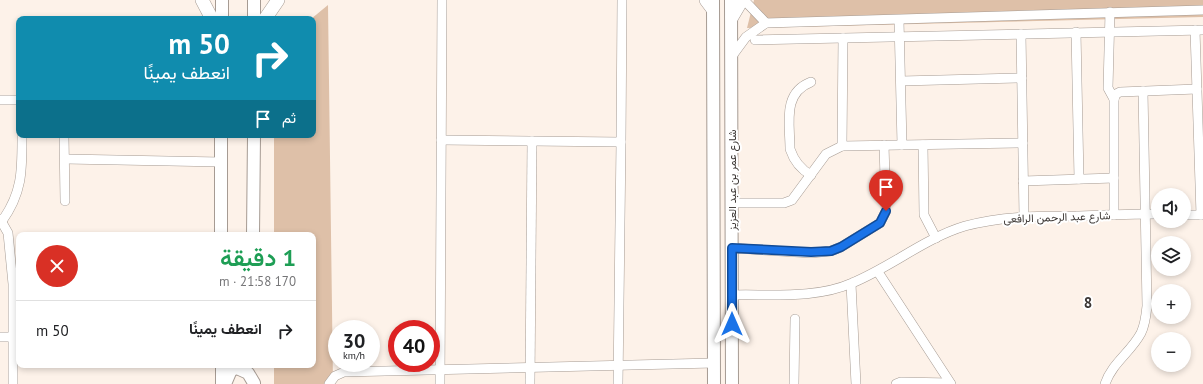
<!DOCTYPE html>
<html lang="ar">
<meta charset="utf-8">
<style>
:root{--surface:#fff;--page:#f2f2f2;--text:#202124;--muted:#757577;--line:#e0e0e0}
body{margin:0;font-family:"PT Sans",Vazirmatn,sans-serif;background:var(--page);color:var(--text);direction:rtl;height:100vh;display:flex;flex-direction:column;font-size:15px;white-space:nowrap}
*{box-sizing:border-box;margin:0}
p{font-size:13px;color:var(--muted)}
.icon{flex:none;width:22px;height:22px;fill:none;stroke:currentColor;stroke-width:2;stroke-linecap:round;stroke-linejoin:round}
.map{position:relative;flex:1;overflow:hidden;direction:ltr}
.details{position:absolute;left:16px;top:232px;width:300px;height:136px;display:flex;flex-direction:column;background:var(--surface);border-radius:8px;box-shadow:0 2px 6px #0003;direction:rtl}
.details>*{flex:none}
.hud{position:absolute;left:16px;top:16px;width:300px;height:122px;border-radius:8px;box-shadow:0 2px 6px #0003;direction:rtl;background:#108cae;color:#fff;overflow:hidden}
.controls{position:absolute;left:1151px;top:188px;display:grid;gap:8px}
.controls a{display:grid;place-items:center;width:40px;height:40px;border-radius:50%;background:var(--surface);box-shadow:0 2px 6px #0003;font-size:20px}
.speed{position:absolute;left:328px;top:320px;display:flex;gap:8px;font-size:20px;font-weight:700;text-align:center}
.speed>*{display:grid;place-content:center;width:52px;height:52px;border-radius:50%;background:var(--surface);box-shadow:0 2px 6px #0003;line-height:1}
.speed small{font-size:10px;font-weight:400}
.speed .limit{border:6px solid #d22;background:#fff;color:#111}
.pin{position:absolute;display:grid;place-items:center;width:34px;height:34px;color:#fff;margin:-41px -17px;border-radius:50% 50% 50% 0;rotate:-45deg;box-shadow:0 0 4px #0007}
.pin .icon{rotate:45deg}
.me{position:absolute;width:44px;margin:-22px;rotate:0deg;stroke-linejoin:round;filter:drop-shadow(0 0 3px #0008)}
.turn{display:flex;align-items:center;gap:14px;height:84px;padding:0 20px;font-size:18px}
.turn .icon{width:52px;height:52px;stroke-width:2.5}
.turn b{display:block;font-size:28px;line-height:34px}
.then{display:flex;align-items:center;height:38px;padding:0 20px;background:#0003;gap:8px;font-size:15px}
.round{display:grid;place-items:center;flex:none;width:42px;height:42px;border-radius:21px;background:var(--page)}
.overview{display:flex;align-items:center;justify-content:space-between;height:68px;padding:0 20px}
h1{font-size:24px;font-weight:600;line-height:30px;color:#1e9e55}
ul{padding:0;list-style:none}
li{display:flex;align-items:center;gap:12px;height:60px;padding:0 20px;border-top:1px solid var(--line)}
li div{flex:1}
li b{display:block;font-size:15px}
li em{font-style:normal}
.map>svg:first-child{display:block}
.green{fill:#dec0a8}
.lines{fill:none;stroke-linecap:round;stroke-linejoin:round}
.minor-casing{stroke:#a69b93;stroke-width:10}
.tertiary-casing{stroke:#a69b93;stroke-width:14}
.secondary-casing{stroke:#a69b93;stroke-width:14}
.minor{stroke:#fff;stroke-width:9}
.tertiary{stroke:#fff;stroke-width:12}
.secondary{stroke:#fff;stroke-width:13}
.route-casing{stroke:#114b97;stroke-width:10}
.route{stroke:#1a73e8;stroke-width:7}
.labels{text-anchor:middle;stroke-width:4;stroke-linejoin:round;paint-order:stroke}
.street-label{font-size:11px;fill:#3b3633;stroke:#fff}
.district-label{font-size:15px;font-weight:bold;fill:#3b3633;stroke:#fff}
</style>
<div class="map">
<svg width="1203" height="384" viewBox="0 0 1203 384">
<rect width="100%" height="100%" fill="#fdf2e9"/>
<g class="green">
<polygon points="754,0 1203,0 1203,17 747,28"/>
<polygon points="328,5 333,384 274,384 274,365 313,365 313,235 274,235 274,135 313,135 313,19 311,19"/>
</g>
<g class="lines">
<g class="minor-casing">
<g id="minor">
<polyline points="744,0 766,23"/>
<polyline points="1110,12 1108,88 1114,99 1114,215"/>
<polyline points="899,20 902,145"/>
<polyline points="1195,30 1201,215"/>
<polyline points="1076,32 1079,179"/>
<polyline points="1021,34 1024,217"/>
<polyline points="755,40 1203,30"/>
<polyline points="732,56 746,37 766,23 1203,10"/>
<polyline points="901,81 1022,78"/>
<polyline points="1114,99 1116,94 1120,92 1197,89"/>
<polyline points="0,100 19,100"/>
<polyline points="64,135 65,201"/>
<polyline points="441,140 621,142 622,0"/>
<polyline points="923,145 924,215 936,238"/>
<polyline points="842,146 843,38"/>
<polyline points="65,159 221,162"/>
<path d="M811,175C800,169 794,161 790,149C790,124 782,93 811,82"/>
<polyline points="1023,181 1114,178"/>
<polyline points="732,203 784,203 792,200 826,154 842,146 1023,143"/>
<polyline points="1184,215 1203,215"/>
<polyline points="0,219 8,233 13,284 13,384"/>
<path d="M2,221C23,192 22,169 22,135"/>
<polyline points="732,248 811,253 831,251 841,247 880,223 886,211 884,145"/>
<polyline points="878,272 951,384"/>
<polyline points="851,284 856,384"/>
<path d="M732,295C771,294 816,299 852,283C891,267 925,238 965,226C1002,216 1039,216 1076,216C1104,215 1131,214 1158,214"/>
<polyline points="0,337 19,337"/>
<polyline points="329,384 335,376 344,372 714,363"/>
<polyline points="440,384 442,0"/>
<polyline points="530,384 532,141"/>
<polyline points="618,384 621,142"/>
<polyline points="794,384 795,319"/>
<polyline points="896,384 901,382 950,383"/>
<path d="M1105,384C1112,363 1131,352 1141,333C1145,325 1146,316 1147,306L1143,91"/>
</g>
</g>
<g class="tertiary-casing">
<g id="tertiary">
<polyline points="254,0 254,19"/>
<polyline points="713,0 714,384"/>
<polyline points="731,0 732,384"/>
<polyline points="222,19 222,0"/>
<polyline points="221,235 221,135"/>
<polyline points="253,235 254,135"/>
<polyline points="222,365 222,384"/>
<polyline points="225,384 231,370 237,368 248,373 254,383"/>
</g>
</g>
<g class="secondary-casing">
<g id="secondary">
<polyline points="202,0 212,19"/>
<polyline points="706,0 712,8"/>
<polyline points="732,17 742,0"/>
<polyline points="265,19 278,0"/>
</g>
</g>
<use href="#minor" class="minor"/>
<use href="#tertiary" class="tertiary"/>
<use href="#secondary" class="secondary"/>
</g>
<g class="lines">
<g class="route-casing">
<polyline id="route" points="732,324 732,248 811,252 831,251 841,247 880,223 886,211"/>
</g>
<use href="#route" class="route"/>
</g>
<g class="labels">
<g class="street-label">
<text transform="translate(732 180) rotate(-90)" y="4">شارع عمر بن عبد العزيز</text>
<text transform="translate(1057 217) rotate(-2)" y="4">شارع عبد الرحمن الرافعى</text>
</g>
<g class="district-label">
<text x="1088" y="308">8</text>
</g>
</g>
</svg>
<div class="controls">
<a><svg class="icon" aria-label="sound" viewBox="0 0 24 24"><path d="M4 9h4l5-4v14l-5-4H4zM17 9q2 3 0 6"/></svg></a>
<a><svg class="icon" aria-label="layers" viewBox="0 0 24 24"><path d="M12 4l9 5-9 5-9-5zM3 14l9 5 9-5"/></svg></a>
<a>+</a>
<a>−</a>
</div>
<div class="speed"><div>30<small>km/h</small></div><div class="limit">40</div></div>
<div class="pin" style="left:886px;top:211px;background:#d93025"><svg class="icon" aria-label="arrive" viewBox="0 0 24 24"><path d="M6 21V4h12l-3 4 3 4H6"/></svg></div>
<svg class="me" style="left:732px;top:324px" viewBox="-20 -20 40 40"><path d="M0-17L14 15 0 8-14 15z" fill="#1a73e8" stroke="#fff" stroke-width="4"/></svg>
<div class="hud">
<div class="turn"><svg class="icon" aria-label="right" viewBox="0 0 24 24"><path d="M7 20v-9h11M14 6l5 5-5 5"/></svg><div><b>50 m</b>انعطف يمينًا</div></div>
<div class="then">ثم<svg class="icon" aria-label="arrive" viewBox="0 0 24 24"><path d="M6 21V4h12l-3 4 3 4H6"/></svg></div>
</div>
<section class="details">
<div class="overview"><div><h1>1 دقيقة</h1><p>170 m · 21:58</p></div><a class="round" style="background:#d93025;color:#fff"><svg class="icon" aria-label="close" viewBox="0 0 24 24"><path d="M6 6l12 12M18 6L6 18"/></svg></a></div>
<ul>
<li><svg class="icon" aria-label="right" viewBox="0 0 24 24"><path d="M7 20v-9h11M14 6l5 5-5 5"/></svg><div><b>انعطف يمينًا</b></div><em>50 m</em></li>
</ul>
</section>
</div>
